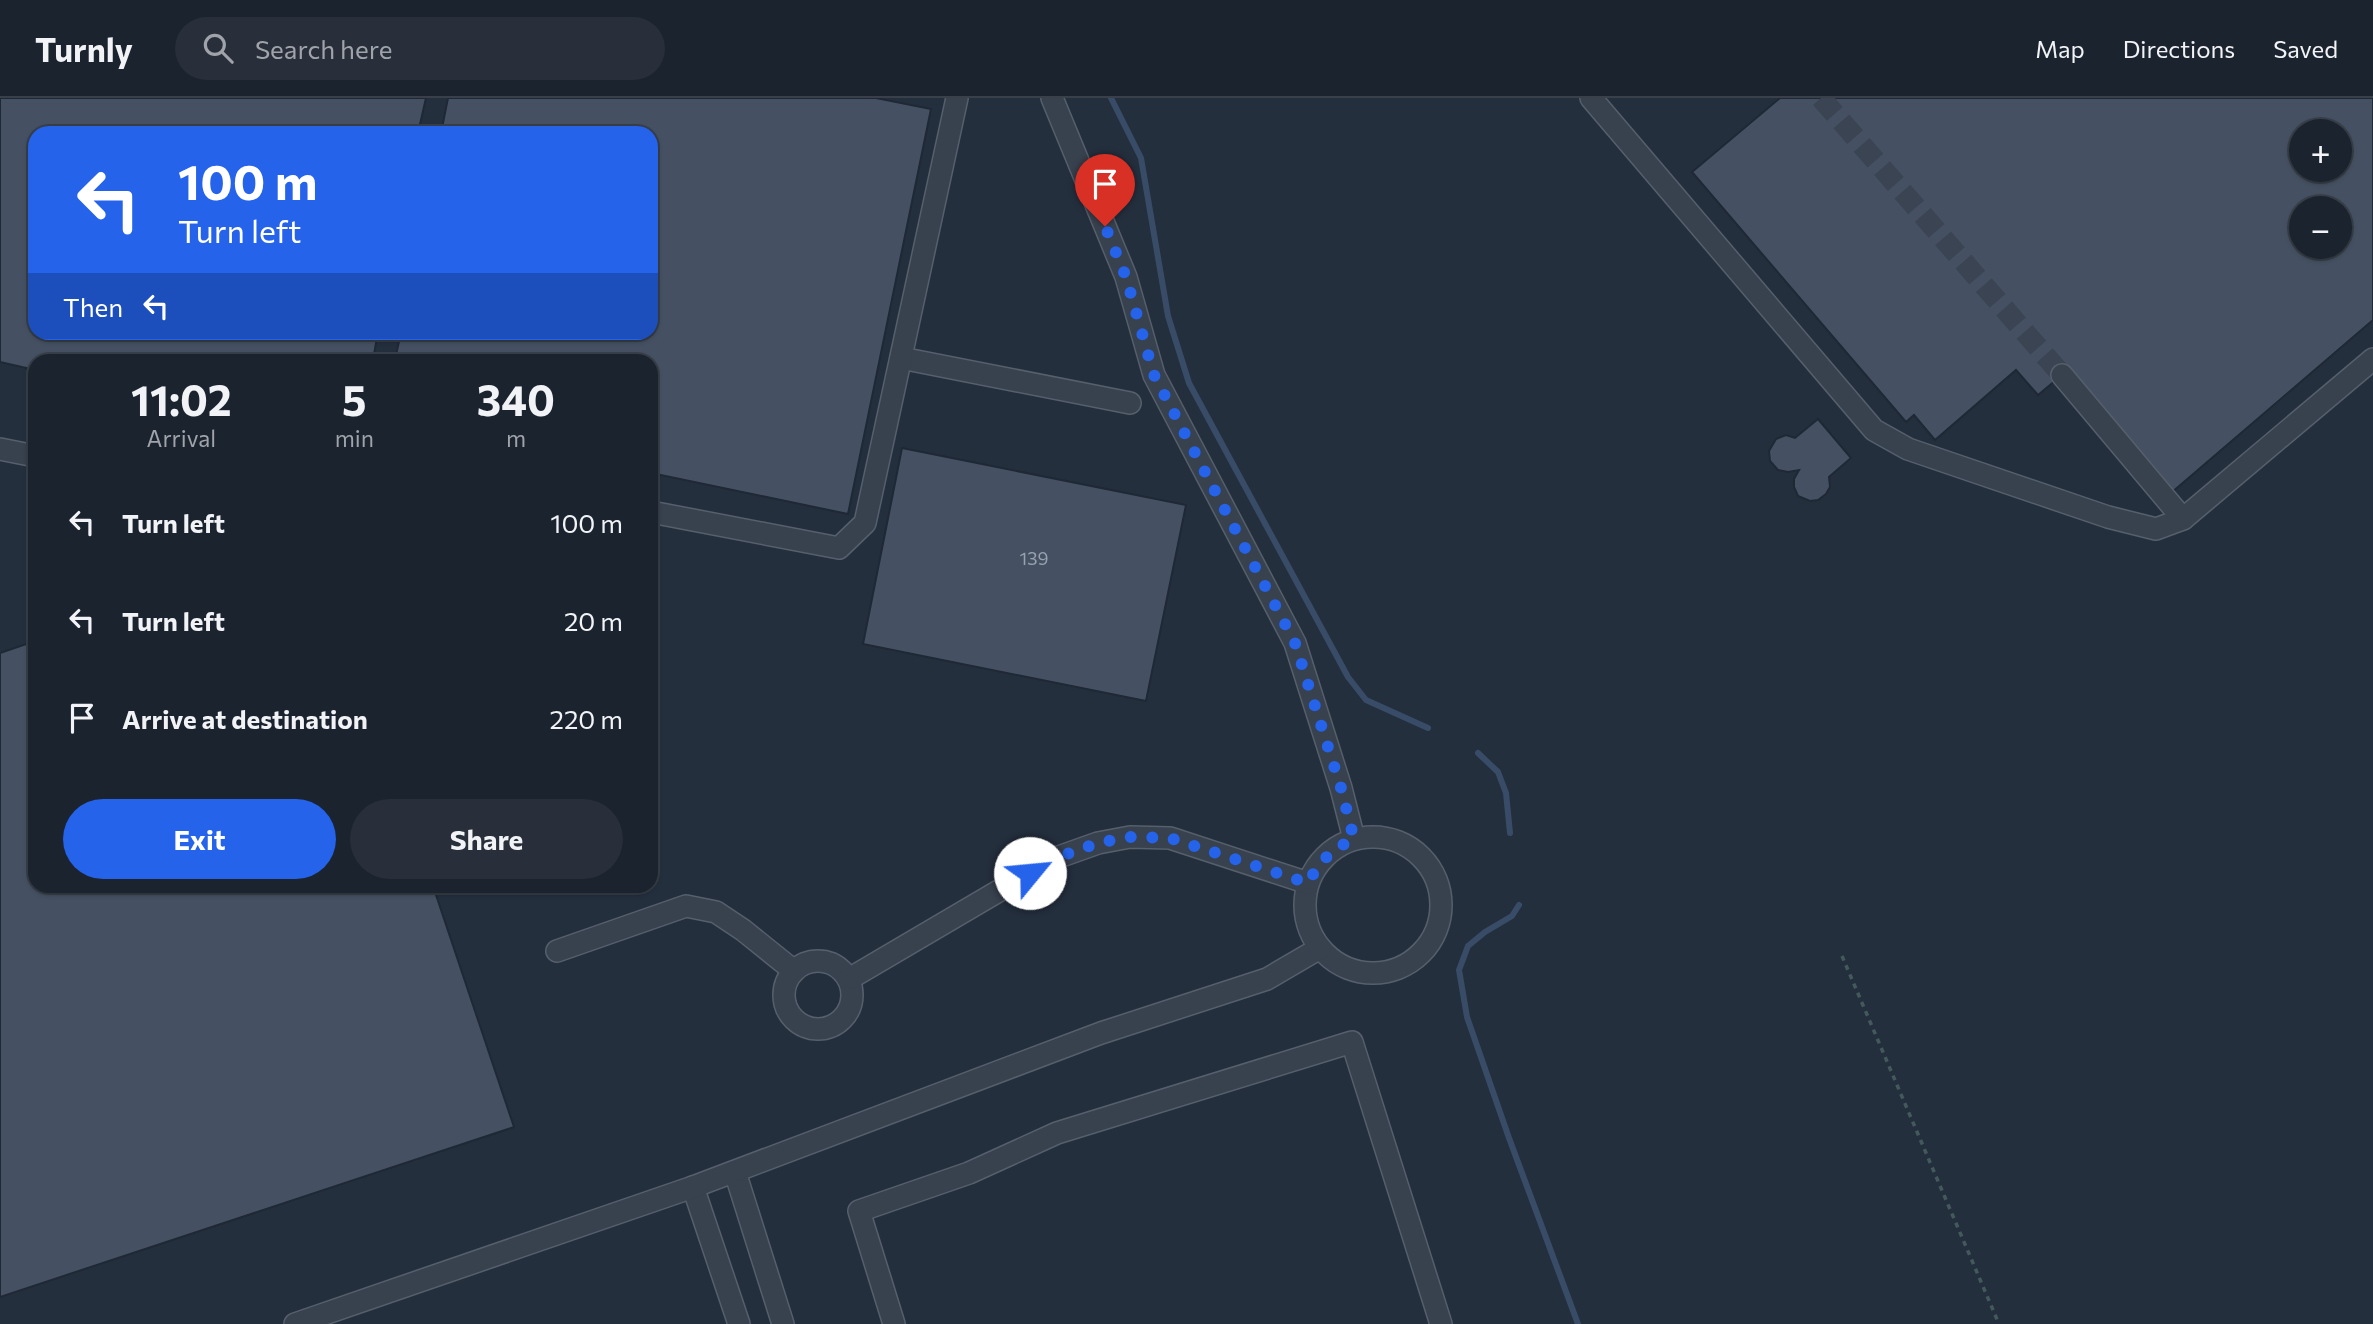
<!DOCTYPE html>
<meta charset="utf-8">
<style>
:root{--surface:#1b232e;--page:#282f3a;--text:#f1f3f6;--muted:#a0a4aa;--line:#39404a;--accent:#2563eb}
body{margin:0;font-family:Commissioner,sans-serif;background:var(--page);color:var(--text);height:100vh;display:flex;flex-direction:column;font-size:26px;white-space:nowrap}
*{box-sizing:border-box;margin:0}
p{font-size:23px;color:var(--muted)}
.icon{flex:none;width:38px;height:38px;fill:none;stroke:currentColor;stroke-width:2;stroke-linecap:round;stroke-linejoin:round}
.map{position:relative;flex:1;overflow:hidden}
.side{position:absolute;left:28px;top:256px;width:630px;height:539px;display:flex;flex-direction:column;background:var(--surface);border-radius:21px;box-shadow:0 2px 5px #0004,0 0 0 2px var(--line)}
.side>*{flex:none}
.hud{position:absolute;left:28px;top:28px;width:630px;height:214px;border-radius:21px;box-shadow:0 2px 5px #0004,0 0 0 2px var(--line);background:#2563eb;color:#fff;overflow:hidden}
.tools{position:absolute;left:2289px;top:21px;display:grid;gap:14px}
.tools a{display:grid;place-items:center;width:63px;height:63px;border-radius:50%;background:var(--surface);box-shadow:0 2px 5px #0004,0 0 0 2px var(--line);font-size:35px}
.pin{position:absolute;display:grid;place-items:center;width:60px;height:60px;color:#fff;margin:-72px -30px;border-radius:50% 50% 50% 0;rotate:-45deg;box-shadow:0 0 7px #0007}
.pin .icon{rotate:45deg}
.me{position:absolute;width:77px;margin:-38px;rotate:62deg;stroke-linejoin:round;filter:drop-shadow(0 0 5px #0008)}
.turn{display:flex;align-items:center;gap:24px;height:147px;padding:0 35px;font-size:32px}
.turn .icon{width:91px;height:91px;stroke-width:2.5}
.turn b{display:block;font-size:49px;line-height:60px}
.then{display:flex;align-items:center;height:66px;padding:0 35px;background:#0003;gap:14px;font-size:26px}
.eta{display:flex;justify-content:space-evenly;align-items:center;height:119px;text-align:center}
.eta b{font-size:42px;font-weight:700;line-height:49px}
.cta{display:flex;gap:14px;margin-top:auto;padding:14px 35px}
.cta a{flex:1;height:80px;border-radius:42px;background:var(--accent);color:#fff;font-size:28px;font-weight:700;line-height:80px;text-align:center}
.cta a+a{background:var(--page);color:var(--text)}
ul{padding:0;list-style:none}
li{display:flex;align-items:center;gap:21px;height:98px;padding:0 35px}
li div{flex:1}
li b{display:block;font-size:26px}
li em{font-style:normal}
header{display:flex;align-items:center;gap:42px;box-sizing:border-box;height:98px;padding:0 35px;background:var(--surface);border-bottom:2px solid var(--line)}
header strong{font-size:33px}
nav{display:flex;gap:38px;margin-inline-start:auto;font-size:24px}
.search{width:490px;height:63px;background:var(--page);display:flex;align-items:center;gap:18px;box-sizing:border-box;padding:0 24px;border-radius:38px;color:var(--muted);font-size:26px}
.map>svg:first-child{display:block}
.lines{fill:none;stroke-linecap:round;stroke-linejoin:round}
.stream{stroke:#394c67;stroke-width:6}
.building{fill:#455162;stroke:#1f2835;stroke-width:2;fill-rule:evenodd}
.minor-tunnel{stroke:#3a4453;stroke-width:21;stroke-dasharray:21 10;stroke-linecap:butt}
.minor-casing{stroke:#565f6c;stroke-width:24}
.path{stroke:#44595c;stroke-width:3.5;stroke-dasharray:5 5;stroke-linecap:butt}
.minor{stroke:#38414e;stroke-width:21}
.route{stroke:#2563eb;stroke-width:12;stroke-dasharray:0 21.6}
.labels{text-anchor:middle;stroke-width:7;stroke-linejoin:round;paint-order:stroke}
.number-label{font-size:18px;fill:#98a1af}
</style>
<header>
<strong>Turnly</strong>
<div class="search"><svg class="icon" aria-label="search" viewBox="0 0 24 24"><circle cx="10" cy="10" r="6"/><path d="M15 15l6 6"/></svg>Search here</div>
<nav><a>Map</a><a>Directions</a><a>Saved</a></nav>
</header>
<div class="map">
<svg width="2373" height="1226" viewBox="0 0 2373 1226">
<rect width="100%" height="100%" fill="#242f3e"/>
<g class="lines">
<g class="stream">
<polyline points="1111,0 1141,60 1168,218 1189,285 1348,579 1366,602 1428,630"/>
<polyline points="1478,655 1498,674 1506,695 1510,735"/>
<polyline points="1519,807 1512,818 1485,834 1468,848 1459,872 1467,919 1509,1040 1578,1226"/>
</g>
</g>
<g class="building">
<polygon points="0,0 426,0 418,35 35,35 35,234 378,234 373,262 35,262 35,272 0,264"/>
<polygon points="448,0 876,0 931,11 848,416 651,375 651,262 395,262 401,234 651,234 651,35 441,35"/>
<path d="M1780,0H2373V222L2171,395L2067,273L2038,297L2016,272L1935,342L1914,317L1906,324L1692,74ZM2301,33H2340V72H2301ZM2301,110H2340V149H2301Z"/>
<polygon points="1818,321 1851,360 1829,379 1830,389 1826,396 1818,402 1810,403 1798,398 1794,389 1794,381 1799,372 1788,374 1778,372 1770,363 1769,353 1776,341 1786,337 1795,340"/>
<polygon points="902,350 1186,407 1146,603 863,546"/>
<polygon points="35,543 35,788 433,788 514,1029 0,1199 0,555"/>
</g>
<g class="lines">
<polyline class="minor-tunnel" points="1821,0 2062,277"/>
<g class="minor-casing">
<g id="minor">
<polyline points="1052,0 1126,179 1154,277 1295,545 1341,690 1354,741"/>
<polyline points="1591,0 1874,332 1908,351 2108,419 2156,431 2183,421"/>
<polyline points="901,260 1130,305"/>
<polyline points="2062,277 2183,421 2373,261"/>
<polyline points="0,351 35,358"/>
<polyline points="651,414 839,450 865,425 957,0"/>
<circle cx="1373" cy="807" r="68"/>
<polyline points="557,853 686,808 716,814 743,832 794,873"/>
<circle cx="818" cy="897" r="34"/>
<polyline points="849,881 1053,761 1098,745 1130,739 1170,740 1308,785"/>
<polyline points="735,1074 783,1226"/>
<polyline points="693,1089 739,1226"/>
<polyline points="295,1226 693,1089 1101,935 1267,881 1320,850"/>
<polyline points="894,1226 859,1113 969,1075 1057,1035 1352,944 1441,1226"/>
</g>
</g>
<polyline class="path" points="1842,858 1999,1226"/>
<use href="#minor" class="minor"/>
</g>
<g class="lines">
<path class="route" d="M1030,775L1053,761L1098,745L1130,739L1170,740L1308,785C1320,763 1332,751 1354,741L1341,690L1295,545L1154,277L1126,179L1105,128"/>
</g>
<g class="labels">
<g class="number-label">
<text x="1034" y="467">139</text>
</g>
</g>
</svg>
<div class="tools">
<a>+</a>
<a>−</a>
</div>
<div class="pin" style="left:1105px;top:128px;background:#d93025"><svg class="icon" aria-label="arrive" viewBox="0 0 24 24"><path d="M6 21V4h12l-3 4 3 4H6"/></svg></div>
<svg class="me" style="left:1030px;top:775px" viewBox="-20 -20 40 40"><circle r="19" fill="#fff"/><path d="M0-13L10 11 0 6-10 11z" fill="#2563eb"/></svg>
<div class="hud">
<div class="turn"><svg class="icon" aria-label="left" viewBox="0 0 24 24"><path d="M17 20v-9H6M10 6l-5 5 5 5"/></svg><div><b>100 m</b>Turn left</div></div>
<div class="then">Then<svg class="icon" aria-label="left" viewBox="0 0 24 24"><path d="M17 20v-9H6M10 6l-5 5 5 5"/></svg></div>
</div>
<section class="side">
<div class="eta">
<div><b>11:02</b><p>Arrival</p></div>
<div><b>5</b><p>min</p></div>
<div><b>340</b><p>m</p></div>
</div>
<ul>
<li><svg class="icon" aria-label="left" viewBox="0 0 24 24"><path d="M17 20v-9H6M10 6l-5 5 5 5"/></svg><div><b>Turn left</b></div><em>100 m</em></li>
<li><svg class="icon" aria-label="left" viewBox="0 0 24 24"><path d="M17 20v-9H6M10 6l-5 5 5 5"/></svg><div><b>Turn left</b></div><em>20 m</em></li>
<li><svg class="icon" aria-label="arrive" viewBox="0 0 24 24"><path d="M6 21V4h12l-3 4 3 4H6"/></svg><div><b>Arrive at destination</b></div><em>220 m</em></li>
</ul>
<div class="cta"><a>Exit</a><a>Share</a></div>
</section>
</div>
